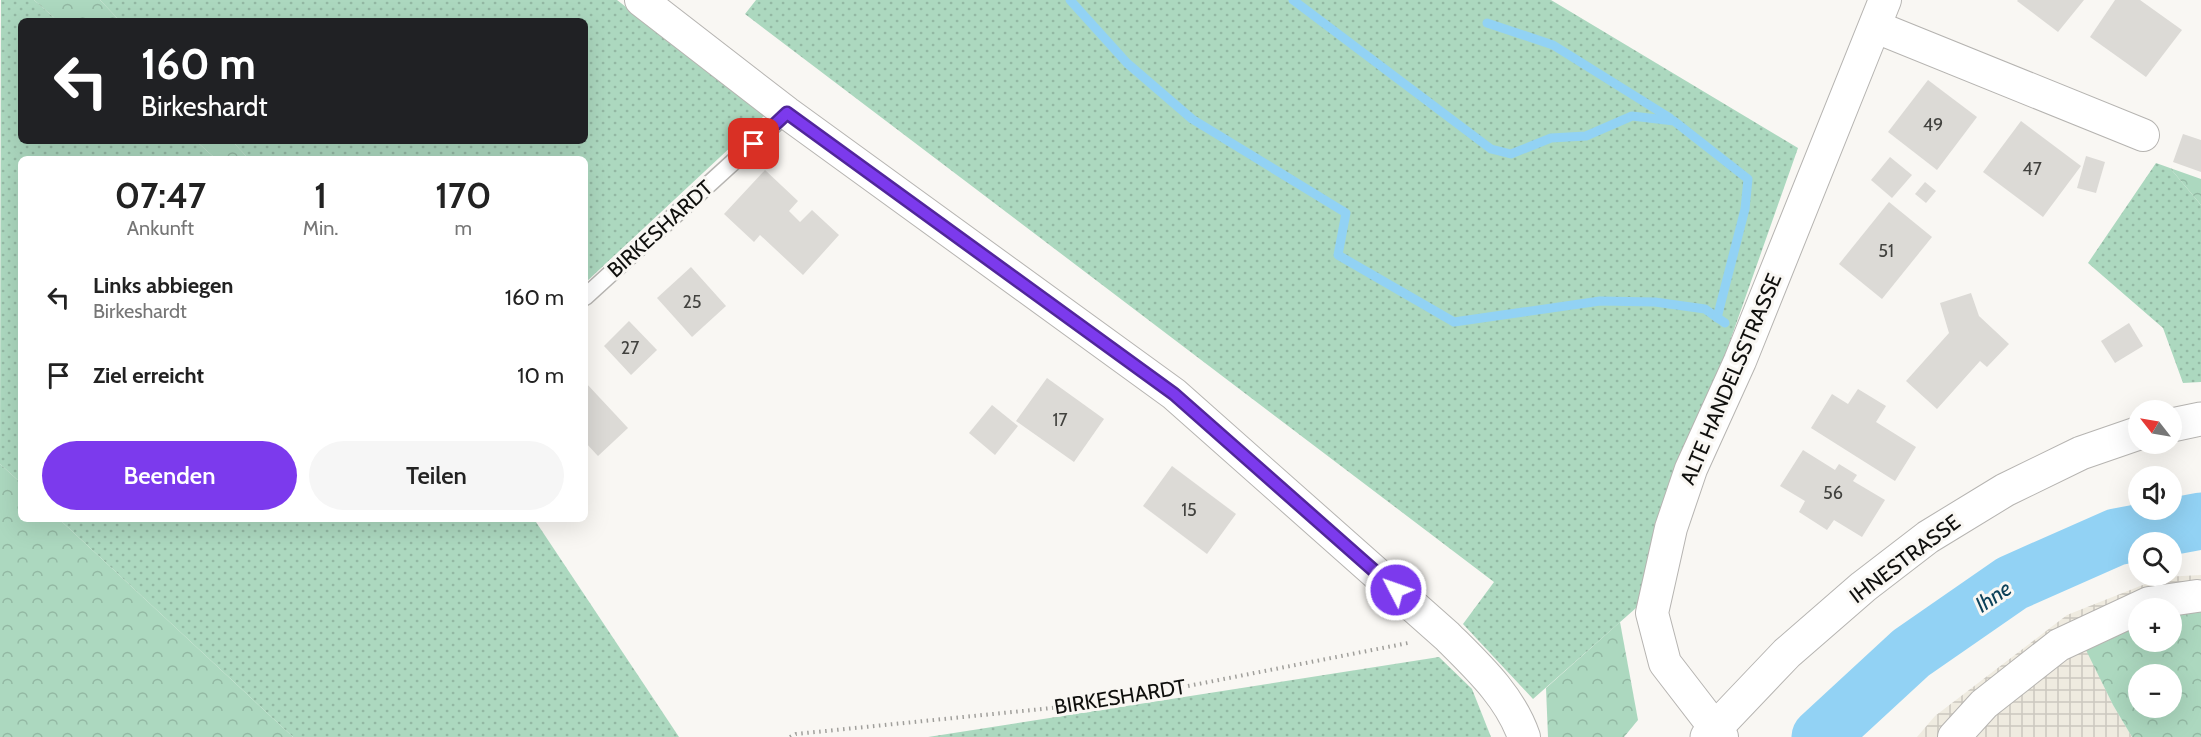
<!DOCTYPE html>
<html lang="de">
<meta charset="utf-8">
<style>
:root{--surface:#fff;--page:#f6f6f6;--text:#222;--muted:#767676;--accent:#7c3aed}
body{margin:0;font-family:Cabin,sans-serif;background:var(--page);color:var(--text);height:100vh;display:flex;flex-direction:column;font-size:22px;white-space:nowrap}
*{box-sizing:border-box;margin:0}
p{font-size:20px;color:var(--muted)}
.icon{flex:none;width:33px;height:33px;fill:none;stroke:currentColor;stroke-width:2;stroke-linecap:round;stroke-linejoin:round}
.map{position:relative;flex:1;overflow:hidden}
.details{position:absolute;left:18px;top:156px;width:570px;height:366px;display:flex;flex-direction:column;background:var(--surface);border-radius:9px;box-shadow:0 6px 24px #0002}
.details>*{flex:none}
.banner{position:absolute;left:18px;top:18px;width:570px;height:126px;border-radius:9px;box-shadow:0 6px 24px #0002;background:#202124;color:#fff;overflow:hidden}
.needle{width:39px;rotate:301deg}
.tools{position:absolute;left:2128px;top:400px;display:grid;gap:12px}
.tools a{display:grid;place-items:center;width:54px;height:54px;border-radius:50%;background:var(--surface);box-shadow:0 6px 24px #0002;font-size:30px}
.pin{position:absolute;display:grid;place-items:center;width:51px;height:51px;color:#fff;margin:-26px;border-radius:12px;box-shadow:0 3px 9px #0006}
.me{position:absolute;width:66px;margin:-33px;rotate:311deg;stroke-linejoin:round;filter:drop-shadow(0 0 4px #0008)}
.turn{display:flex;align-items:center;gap:21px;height:126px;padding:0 24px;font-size:27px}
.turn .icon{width:78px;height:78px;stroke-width:2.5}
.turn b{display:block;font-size:42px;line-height:51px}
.eta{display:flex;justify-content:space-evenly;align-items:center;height:102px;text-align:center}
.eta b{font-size:36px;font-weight:600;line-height:42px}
.cta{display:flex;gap:12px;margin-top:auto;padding:12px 24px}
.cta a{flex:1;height:69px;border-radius:36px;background:var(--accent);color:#fff;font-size:24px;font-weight:600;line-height:69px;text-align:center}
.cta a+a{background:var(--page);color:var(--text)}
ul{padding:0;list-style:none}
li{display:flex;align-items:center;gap:18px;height:78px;padding:0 24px}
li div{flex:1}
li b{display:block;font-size:22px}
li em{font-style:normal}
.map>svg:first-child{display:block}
.industrial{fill:url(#industrial-grid)}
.grass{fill:url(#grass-dots)}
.forest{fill:url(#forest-crowns);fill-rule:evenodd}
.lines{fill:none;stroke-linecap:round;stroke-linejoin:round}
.stream{stroke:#92d2f4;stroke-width:9}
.river{stroke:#92d2f4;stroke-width:57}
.building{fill:#dcdad6}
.lane-casing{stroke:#b6b4b1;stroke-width:19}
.street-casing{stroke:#b6b4b1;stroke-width:34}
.secondary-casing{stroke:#b6b4b1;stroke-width:35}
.path{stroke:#a09f9b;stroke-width:4;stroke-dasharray:1.5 4.5;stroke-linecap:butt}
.lane{stroke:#fff;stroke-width:16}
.street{stroke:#fff;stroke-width:32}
.secondary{stroke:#fff;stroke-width:33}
.route-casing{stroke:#51269a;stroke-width:15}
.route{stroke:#7c3aed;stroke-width:10}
.labels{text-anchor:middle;stroke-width:6;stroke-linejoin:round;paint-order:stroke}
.number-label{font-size:18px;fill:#42423f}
.street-label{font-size:21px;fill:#0f0f0d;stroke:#f9f7f3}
.water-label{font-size:22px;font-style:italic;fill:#0c4159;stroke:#f9f7f3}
</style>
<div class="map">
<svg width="2201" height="737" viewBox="0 0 2201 737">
<defs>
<pattern id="industrial-grid" width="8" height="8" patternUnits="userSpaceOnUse" patternTransform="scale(1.5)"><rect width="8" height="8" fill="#efebe0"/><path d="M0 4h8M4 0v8" fill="none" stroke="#ccc8bf"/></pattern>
<pattern id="grass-dots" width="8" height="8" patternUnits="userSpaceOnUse" patternTransform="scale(1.5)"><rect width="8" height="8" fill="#acd8bf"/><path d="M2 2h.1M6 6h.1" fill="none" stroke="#93b8a3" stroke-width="1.8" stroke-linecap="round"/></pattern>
<pattern id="forest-crowns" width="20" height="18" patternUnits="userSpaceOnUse" patternTransform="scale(1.5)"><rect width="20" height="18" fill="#acd8bf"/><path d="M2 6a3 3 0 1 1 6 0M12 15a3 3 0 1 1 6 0" fill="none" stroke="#93b8a3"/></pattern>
</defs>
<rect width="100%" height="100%" fill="#f9f7f3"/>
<polygon class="industrial" points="2201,575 2201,611 2172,609 2085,646 2113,705 2132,737 1917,737 1935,716 2067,615 2163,577"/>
<g class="grass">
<polygon points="1,0 34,0 58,21 21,21 21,141 196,141 216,159 21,159 21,483 0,464"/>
<polygon points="100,0 617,0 765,115 585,283 585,159 249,159 232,141 585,141 585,21 120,21"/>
<polygon points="756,0 1551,0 1798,148 1636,608 1533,699 1463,624 1494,582 745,14"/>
<polygon points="2156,163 2170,168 2201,205 2201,382 2183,383 2163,328 2088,263"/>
<polygon points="59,519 534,519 679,737 293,737"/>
<polygon points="1439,657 1472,689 1491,737 928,737"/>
</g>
<g class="forest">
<polygon points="34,0 100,0 120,21 58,21"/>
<polygon points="196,141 232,141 249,159 216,159"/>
<polygon points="2170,168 2201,179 2201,205"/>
<polygon points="0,464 21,483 21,519 59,519 293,737 0,737"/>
<path d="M2201,611V737H2132L2113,705L2084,646L2139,623V642H2172V615ZM2139,675H2172V708H2139Z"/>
<polygon points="1620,622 1638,720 1624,737 1548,737 1546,688"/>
</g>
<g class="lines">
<g class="stream">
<polyline points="1070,0 1127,63 1192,119 1346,213 1338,255 1454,322 1600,301 1655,302 1705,309 1725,323"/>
<polyline points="1293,0 1491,149 1511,154 1551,138 1586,136 1632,116 1674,121 1748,179 1745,209 1717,318"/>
<polyline points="1487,23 1553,45 1670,118"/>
</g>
<polyline class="river" points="1820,737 1911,653 2012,583 2116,537 2201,521"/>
</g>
<g class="building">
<polygon points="2018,0 2084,0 2058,32 2017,1"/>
<polygon points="2115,0 2140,0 2182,30 2146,77 2090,37"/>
<polygon points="1928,80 1977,117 1937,170 1888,132"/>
<polygon points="2021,121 2081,166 2043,217 1983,172"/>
<polygon points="2183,134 2201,140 2201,172 2173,162"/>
<polygon points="2086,156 2105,162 2096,193 2077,188"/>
<polygon points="1890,157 1912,175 1892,198 1871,180"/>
<polygon points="765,170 798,201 789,211 800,222 812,210 839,235 803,275 760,235 754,242 724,214"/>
<polygon points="1925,182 1936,191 1926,203 1915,194"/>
<polygon points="1889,202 1932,237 1882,299 1839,264"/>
<polygon points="691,267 726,306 692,337 657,298"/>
<polygon points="1971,293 1979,316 2009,344 1987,367 1980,361 1937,409 1906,381 1949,333 1940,303"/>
<polygon points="629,321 657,350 631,375 604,346"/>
<polygon points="2129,323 2143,346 2115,363 2101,341"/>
<polygon points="1047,378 1104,419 1074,462 1016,421"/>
<polygon points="585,382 628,428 598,456 585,442"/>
<polygon points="1858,389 1886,406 1876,422 1916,447 1895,481 1811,428 1832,394 1848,404"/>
<polygon points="992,405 1018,426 995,455 969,433"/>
<polygon points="1803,450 1835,470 1839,464 1857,475 1853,481 1885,500 1862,537 1834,520 1827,530 1799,512 1805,501 1780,486"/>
<polygon points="1172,466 1236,514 1207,554 1143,506"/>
</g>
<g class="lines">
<g class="lane-casing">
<polyline id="lane" points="585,297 787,113"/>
</g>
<g class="street-casing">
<g id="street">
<path d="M641,0L787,113L1174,394L1447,636C1477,666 1510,696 1524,737"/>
<polyline points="1876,27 2143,135"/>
<polyline points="1722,737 1665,663 1652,613 1671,528 1691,469 1740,361 1885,0"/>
<polyline points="1954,737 1984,704 2059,645 2149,603 2197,596"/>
</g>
</g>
<g class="secondary-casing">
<g id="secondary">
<polyline points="2172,425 2201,419"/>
<polyline points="1707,737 1787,653 1863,587 1928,537 2005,490 2081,453 2139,433"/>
</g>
</g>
<polyline class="path" points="790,737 796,734 1101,703 1408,643"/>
<use href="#lane" class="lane"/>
<use href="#street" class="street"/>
<use href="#secondary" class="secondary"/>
</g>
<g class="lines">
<g class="route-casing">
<polyline id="route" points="754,144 787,113 1174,394 1396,590"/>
</g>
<use href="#route" class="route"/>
</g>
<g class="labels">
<g class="number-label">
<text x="1933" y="131">49</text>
<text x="2032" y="175">47</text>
<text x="1886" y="257">51</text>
<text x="692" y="308">25</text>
<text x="630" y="354">27</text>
<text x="1060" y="426">17</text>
<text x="1833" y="499">56</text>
<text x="1189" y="516">15</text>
</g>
<g class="street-label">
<text transform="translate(660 229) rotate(-42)" y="7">BIRKESHARDT</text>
<text transform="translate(1731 379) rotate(-67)" y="7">ALTE HANDELSSTRASSE</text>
<text transform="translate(1905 559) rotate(-37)" y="7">IHNESTRASSE</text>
<text transform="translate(1120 697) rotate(-9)" y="7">BIRKESHARDT</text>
</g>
<g class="water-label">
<text transform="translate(1993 596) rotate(-34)" y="8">Ihne</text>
</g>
</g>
</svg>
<div class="tools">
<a><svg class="needle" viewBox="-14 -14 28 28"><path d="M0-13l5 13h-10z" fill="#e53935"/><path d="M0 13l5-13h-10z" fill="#767676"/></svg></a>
<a><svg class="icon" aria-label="sound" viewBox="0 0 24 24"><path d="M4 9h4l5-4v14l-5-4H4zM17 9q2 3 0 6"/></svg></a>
<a><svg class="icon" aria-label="search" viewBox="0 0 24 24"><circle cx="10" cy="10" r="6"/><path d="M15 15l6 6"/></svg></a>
<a>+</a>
<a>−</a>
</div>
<div class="pin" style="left:754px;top:144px;background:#d93025"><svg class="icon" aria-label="arrive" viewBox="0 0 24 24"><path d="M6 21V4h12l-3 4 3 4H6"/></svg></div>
<svg class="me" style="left:1396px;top:590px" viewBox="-20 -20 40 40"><circle r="17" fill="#7c3aed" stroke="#fff" stroke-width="3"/><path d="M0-11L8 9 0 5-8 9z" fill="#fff"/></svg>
<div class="banner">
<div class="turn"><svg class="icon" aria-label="left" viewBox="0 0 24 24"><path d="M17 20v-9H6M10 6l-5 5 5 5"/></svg><div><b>160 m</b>Birkeshardt</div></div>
</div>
<section class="details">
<div class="eta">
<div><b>07:47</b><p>Ankunft</p></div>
<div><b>1</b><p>Min.</p></div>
<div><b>170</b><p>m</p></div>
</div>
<ul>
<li><svg class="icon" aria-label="left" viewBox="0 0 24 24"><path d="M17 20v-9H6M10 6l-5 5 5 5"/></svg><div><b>Links abbiegen</b><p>Birkeshardt</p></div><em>160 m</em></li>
<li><svg class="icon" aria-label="arrive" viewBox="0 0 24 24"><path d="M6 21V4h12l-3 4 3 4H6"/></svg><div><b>Ziel erreicht</b></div><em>10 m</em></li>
</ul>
<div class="cta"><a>Beenden</a><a>Teilen</a></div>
</section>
</div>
